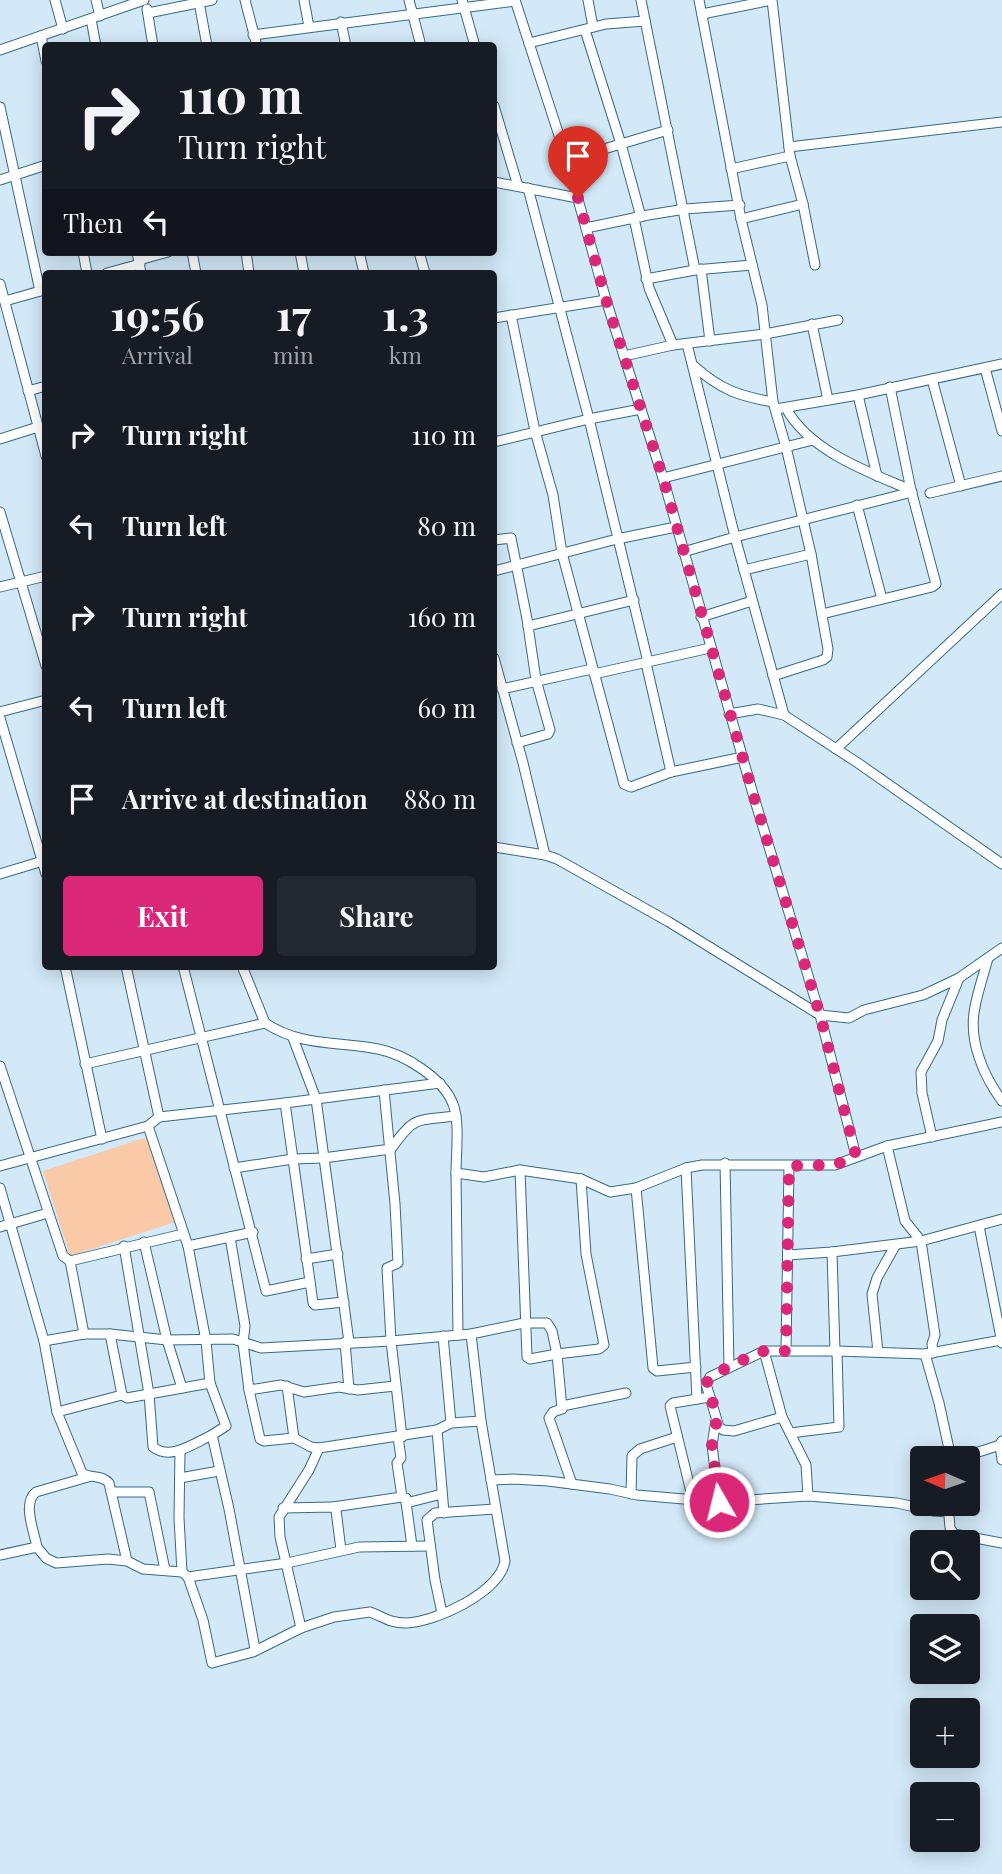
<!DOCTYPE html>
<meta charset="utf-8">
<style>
:root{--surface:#171b24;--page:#242831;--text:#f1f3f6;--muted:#9ea1a6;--accent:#db2777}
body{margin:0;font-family:"Playfair Display",serif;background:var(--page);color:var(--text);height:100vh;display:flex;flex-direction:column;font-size:26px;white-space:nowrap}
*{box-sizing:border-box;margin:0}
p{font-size:23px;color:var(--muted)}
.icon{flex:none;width:38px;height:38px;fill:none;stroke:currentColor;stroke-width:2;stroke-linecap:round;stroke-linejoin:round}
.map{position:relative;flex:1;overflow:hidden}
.drawer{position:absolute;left:42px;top:270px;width:455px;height:700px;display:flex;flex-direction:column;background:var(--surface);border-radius:7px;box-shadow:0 4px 18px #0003}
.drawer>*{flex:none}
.banner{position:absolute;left:42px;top:42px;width:455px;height:214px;border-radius:7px;box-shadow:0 4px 18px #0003;background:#171b24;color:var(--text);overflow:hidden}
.needle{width:46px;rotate:272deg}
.tools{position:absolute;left:910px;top:1446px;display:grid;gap:14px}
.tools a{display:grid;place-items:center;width:70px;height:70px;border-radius:7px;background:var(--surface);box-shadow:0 4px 18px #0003;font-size:35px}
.pin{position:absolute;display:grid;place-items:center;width:60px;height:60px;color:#fff;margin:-72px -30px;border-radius:50% 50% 50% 0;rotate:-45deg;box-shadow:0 0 7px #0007}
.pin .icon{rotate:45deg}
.me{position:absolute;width:77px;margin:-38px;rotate:352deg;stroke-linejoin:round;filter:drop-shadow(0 0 5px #0008)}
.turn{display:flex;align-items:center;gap:24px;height:147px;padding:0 21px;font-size:32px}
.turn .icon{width:91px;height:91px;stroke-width:2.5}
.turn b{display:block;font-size:49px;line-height:60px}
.then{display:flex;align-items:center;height:66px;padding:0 21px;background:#0003;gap:14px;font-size:26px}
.eta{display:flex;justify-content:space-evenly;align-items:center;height:119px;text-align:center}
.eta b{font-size:42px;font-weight:700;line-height:49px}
.button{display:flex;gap:14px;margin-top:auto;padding:14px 21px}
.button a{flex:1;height:80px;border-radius:7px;background:var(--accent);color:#fff;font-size:28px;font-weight:700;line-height:80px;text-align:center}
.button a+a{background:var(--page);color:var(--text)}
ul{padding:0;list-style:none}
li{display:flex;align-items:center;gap:21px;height:91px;padding:0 21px}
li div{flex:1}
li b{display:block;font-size:26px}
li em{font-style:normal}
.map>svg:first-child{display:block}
.green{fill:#fac9a8}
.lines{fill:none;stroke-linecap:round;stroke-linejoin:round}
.minor-casing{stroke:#336a89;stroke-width:11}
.minor{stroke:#fff;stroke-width:9}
.route{stroke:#db2777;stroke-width:12;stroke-dasharray:0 21.6}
</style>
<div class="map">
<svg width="1002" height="1874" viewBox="0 0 1002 1874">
<rect width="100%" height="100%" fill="#d3e9f8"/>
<polygon class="green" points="147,1137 175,1222 70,1256 43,1171"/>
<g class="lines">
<g class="minor-casing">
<g id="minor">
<polyline points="55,0 63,29"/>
<polyline points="96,0 100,16"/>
<polyline points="245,0 257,46"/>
<polyline points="304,0 309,27"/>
<polyline points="409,0 421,46"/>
<polyline points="462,0 475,46"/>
<polyline points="515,0 567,160 606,300 663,478 753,794 820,1015 856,1156"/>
<polyline points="588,0 593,27"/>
<polyline points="641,0 695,270"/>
<polyline points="699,0 741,219 762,305 773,402 786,447 811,554 828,649 827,657 823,660 773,676"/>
<polyline points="199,2 207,46"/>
<polyline points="147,9 153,46"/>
<polyline points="148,13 212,0"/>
<polyline points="702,14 772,0 790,156 803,204 815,265"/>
<polyline points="91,19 96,46"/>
<polyline points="341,22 346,46"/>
<polyline points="585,30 621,144 641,217"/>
<polyline points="253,35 515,1"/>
<polyline points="41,36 46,61"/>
<polyline points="529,43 606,24 645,21"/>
<polyline points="0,50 144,0"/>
<polyline points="494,106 518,186"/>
<polyline points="0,107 40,291"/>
<polyline points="789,147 1002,122"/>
<polyline points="567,160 668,130"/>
<polyline points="731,169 790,156"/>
<polyline points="0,180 46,165"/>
<polyline points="494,182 578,198"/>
<polyline points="528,188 589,419 648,662"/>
<polyline points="636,217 685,209 740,205"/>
<polyline points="741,219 803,204"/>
<polyline points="586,228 634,218 649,288 673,345 765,334 838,320"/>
<polyline points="83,252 87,273"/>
<polyline points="137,252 141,273"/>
<polyline points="192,252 196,273"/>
<polyline points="246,252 249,273"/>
<polyline points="300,252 304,273"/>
<polyline points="359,252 364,273"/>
<polyline points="419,252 425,273"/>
<polyline points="139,260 168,252"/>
<polyline points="701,269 710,341"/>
<polyline points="107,273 140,264"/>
<polyline points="646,279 695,270 752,265"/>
<polyline points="0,284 46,456"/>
<polyline points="5,301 44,290"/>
<polyline points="511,315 535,431 553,495 562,553 624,784 631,787 671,772 743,757"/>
<polyline points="494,318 606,300"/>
<polyline points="812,324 828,400"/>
<polyline points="687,344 735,537 784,715"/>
<polyline points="624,356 673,345"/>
<path d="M694,366C721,390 739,396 773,402"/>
<polyline points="985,368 1002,431"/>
<polyline points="932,379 961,486"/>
<polyline points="28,391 46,386"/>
<polyline points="858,395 877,476"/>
<path d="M786,408C809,451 868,472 911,490"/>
<polyline points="776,409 858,395 1002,364"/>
<polyline points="0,439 38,427"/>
<polyline points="494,442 589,419 641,409"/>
<polyline points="663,478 813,440"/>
<polyline points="930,493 1002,476"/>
<polyline points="857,505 882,599"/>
<polyline points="0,512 46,666"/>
<polyline points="494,540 511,538 527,619 536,680 550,730 548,734 517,743"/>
<polyline points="683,552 735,537 912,492"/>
<polyline points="744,570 811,554"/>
<polyline points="494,571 617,539 676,527"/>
<polyline points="0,587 46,576"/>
<polyline points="822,614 932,587 936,584 911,490 890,387"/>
<polyline points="701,617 752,601"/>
<polyline points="528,626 634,600"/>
<polyline points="494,658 523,763 545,855"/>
<polyline points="646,663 671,772"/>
<polyline points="594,674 710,648"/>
<polyline points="502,689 592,669"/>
<polyline points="0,712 46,700"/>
<polyline points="729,714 758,709 784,715 858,763 1002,864"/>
<polyline points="0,718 46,874"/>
<polyline points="836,749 1002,594"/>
<polyline points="494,847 545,855 557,859 669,922 820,1015 849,1018 864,1010 923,995 959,978 1002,948"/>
<polyline points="0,874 46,860"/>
<path d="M988,958C984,974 978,990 975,1007C968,1040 983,1075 1002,1101"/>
<polyline points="65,966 102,1139"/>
<polyline points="126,966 159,1117"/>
<polyline points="183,966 266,1291 310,1282"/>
<polyline points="242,966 265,1023"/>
<polyline points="293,1038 316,1099 349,1342"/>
<path d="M85,1064L265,1023C302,1047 336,1041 378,1049C404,1054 443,1078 453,1104C460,1121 456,1154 456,1173L484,1177L520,1170L581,1179L610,1192L636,1188L686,1168L702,1165H835L887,1146L1002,1122"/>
<polyline points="0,1066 63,1256 70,1261 183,1234"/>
<polyline points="384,1090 395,1204 398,1263 387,1268 391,1341 402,1437"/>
<polyline points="285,1103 440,1083"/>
<polyline points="932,1137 922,1093 921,1072 938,1041 942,1020 959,978"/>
<polyline points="887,1146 905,1221 921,1241 935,1335 932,1344 933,1353"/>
<polyline points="725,1163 729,1366"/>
<path d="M0,1166L148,1126L159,1117L285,1103L293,1159L323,1158L391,1149C415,1115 416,1121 456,1116"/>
<polyline points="234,1168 293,1159 313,1303 315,1305 344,1302"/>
<polyline points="686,1168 697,1399"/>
<polyline points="520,1170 527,1357 530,1359 557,1354 562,1409 553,1412 549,1418 572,1484"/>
<polyline points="456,1173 458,1335"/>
<path d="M0,1188L44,1341L57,1412L82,1473C91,1479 101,1474 109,1483L127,1561"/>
<polyline points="636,1188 653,1368 657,1371 696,1367"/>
<polyline points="979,1226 1002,1343"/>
<polyline points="0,1227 48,1213"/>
<polyline points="230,1237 245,1326 243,1343 249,1390 260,1439 264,1441 294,1438 311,1447 319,1448 437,1430 451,1423 481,1421"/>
<polyline points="144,1242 167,1340 182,1388"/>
<path d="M124,1246L149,1394L153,1447C171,1461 194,1443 212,1435"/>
<polyline points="188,1246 253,1232"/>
<polyline points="788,1255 832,1252"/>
<polyline points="306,1259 338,1254"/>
<polyline points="70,1261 84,1334"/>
<polyline points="110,1334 122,1395"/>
<polyline points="443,1336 451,1423"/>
<polyline points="44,1341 84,1334 110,1334 167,1340 233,1339 261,1348 391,1341 471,1334 524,1323 547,1323 552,1331 557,1354 599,1349 604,1345 586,1254 581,1179"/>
<polyline points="345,1342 349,1389"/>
<polyline points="764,1351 782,1417"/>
<polyline points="786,1351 789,1166"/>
<polyline points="835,1351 832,1252 921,1241 1002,1219"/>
<polyline points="878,1352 872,1294 877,1278 895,1246"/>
<polyline points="925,1354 939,1403 951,1458"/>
<polyline points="210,1383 226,1426 212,1435 229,1509 255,1649"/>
<polyline points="287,1386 294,1438"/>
<polyline points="249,1390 281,1385 304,1392 339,1387 358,1390 395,1386"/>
<polyline points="562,1406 626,1393"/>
<polyline points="57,1412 122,1395 127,1398 210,1383 206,1341 188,1246 148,1126"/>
<polyline points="716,1420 712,1445 719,1502"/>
<polyline points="437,1430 444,1513"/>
<polyline points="790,1433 839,1427 837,1351"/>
<polyline points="398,1437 401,1458 397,1463 402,1497"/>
<polyline points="1000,1445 1002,1460"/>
<polyline points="180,1451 179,1518 182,1572"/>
<polyline points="960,1458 1000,1445 1002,1441"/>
<polyline points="180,1478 219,1471"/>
<polyline points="491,1480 513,1479 548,1481 610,1489 637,1495 719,1502 808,1496 897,1503 933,1511 949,1512"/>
<polyline points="111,1492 149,1492 165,1570"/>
<polyline points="631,1494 632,1456 640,1449 677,1437"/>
<polyline points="808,1496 806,1465 782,1417 734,1431 723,1430 719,1427 706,1384 710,1377 764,1351 837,1351 925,1354 1002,1340"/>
<polyline points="693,1500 670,1406 673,1403 710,1397"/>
<polyline points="406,1502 412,1546"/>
<polyline points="948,1503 950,1528 954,1534 1002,1543"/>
<polyline points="333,1507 402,1497 406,1498 406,1502 410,1502 442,1494"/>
<polyline points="283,1508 333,1507 336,1510 341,1550"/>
<path d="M37,1547C34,1531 22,1503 36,1492L88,1477"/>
<path d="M0,1555L37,1547L46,1558L56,1563L108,1559L127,1561L143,1569L182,1572L188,1577L203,1620L212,1663L253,1652L301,1628L334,1617L370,1612C384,1617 389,1623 406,1623C436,1622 500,1592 505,1561L481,1421L471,1334"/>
<polyline points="188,1577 287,1563 359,1547 430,1546"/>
<polyline points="442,1613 435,1580 427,1520 435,1513 495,1509"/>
<polyline points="301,1628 280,1537 279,1517 309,1470 319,1448"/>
</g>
</g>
<use href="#minor" class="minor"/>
</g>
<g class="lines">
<polyline class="route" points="578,198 606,300 663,478 753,794 820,1015 856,1156 835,1165 789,1166 786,1351 764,1351 729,1366 707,1381 717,1419 712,1445 719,1502"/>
</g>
</svg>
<div class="tools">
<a><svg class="needle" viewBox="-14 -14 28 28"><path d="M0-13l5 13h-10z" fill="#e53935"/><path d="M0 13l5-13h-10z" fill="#9ea1a6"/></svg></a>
<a><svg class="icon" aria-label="search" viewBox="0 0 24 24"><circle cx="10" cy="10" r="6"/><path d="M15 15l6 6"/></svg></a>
<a><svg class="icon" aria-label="layers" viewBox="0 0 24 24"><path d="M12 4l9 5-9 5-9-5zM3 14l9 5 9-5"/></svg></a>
<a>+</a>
<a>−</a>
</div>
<div class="pin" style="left:578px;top:198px;background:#d93025"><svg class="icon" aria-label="arrive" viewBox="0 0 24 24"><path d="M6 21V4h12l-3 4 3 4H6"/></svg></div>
<svg class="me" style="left:719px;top:1502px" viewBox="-20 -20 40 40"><circle r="17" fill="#db2777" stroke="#fff" stroke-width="3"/><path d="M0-11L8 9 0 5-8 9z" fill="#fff"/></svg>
<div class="banner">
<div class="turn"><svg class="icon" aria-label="right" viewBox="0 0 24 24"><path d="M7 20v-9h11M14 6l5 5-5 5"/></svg><div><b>110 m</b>Turn right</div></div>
<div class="then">Then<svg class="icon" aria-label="left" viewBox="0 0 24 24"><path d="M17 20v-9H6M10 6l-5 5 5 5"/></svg></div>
</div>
<section class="drawer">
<div class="eta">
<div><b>19:56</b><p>Arrival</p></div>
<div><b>17</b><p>min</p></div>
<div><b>1.3</b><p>km</p></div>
</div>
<ul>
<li><svg class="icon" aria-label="right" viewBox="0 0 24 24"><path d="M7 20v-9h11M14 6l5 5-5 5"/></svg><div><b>Turn right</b></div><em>110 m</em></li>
<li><svg class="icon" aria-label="left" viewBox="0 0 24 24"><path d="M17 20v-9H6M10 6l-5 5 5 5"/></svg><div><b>Turn left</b></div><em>80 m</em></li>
<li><svg class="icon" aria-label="right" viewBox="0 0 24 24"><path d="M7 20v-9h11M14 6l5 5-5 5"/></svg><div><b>Turn right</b></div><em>160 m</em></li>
<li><svg class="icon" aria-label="left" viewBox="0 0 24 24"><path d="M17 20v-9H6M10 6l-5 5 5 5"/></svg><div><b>Turn left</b></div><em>60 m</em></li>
<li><svg class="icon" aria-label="arrive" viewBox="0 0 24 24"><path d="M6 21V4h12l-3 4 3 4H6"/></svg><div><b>Arrive at destination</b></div><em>880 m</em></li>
</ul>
<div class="button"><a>Exit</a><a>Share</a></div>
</section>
</div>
